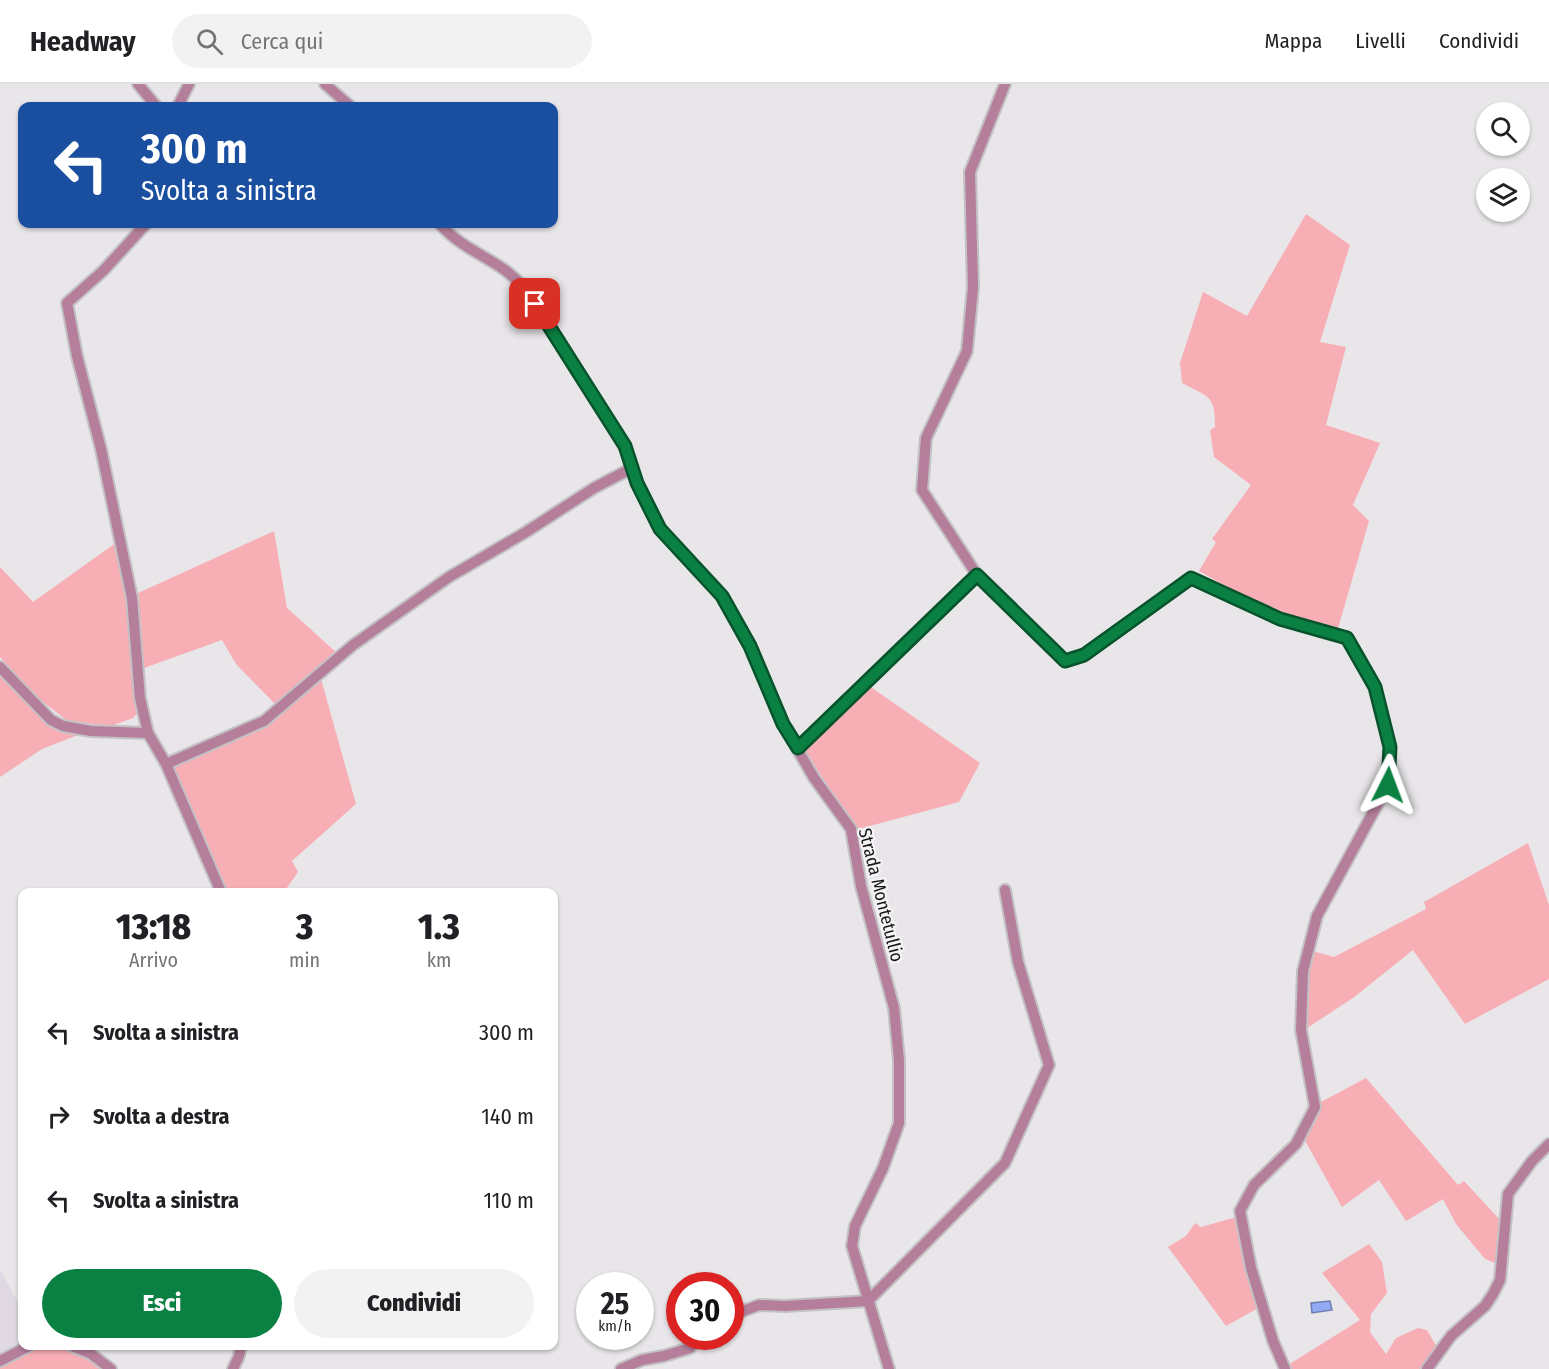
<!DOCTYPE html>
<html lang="it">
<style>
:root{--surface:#fff;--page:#f2f2f2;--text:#202124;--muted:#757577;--line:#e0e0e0;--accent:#0b8043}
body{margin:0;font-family:"Fira Sans Condensed",sans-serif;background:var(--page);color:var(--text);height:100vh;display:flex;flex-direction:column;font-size:22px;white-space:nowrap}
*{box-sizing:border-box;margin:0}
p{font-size:20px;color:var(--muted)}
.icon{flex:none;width:33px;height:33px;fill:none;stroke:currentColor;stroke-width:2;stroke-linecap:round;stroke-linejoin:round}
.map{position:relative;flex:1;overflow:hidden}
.panel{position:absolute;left:18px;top:804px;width:540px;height:462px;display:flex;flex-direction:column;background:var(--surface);border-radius:12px;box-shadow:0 2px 4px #0004}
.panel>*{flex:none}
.banner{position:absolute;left:18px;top:18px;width:540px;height:126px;border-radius:12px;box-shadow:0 2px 4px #0004;background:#1a4fa0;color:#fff;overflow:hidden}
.fabs{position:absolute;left:1476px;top:18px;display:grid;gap:12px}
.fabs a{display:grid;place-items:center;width:54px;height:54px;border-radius:50%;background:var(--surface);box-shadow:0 2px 4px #0004;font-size:30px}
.speed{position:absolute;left:576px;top:1188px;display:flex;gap:12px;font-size:30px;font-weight:700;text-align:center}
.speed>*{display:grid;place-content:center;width:78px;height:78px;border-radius:50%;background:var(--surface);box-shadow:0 2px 4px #0004;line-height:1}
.speed small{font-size:15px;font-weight:400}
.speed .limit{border:9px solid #d22;background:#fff;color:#111}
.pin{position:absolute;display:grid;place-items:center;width:51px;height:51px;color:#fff;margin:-26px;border-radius:12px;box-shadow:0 3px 9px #0006}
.me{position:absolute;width:66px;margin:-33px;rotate:3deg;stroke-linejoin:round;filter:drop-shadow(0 0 4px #0008)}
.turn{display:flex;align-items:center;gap:21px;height:126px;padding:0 24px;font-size:27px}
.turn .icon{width:78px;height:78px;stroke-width:2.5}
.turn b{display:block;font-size:42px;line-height:51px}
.eta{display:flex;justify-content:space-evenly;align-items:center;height:102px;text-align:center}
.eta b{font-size:36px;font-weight:800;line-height:42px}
.action{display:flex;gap:12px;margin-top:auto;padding:12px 24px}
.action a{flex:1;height:69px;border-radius:36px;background:var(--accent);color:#fff;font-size:24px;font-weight:800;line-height:69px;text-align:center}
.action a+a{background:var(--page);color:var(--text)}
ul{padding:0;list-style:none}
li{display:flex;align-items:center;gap:18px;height:84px;padding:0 24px}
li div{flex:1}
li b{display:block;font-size:22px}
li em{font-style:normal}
header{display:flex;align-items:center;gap:36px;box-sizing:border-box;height:84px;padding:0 30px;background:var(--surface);border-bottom:2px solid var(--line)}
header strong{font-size:28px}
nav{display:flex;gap:33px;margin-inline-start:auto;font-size:21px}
.search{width:420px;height:54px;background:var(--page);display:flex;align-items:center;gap:15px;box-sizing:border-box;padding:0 21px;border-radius:33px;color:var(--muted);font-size:22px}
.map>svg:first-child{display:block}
.built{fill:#e0d8e2}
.green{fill:#f8aeb5}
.water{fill:#92aaf3;stroke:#6d7eb1;stroke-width:1.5}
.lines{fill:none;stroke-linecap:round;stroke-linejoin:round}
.minor-casing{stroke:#c3c1c4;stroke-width:14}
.minor{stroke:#b57f9b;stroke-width:10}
.route-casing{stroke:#07532c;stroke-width:15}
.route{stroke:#0b8043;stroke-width:10}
.labels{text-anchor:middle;stroke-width:4.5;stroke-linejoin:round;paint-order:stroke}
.street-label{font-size:18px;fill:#171617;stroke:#f6f3f7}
</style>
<header>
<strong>Headway</strong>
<div class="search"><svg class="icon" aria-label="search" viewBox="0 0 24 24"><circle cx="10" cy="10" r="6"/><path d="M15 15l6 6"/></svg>Cerca qui</div>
<nav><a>Mappa</a><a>Livelli</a><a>Condividi</a></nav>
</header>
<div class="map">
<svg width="1549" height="1285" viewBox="0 0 1549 1285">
<rect width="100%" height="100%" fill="#e9e6ea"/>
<polygon class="built" points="0,1185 22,1226 22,1262 0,1278"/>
<g class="green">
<path d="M1306,130L1350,161L1320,258L1346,263L1326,341L1380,359L1353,421L1369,437L1337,548L1270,527L1199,487L1216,458L1212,455L1251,401L1214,373L1210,346L1215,343C1215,310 1209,314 1182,299L1180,279L1203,208L1247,232Z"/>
<polygon points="274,447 287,524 337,569 276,621 236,580 222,556 144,584 136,510"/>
<polygon points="117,458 137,543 141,625 133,634 111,642 68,637 39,615 0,573 0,483 33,518"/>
<polygon points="0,587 45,633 78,651 42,665 0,693"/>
<polygon points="321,595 356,720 292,777 298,788 284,808 227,808 173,682 258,642"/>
<polygon points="865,599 980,679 959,718 855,746 800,658"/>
<polygon points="1528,759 1549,821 1549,895 1465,940 1413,866 1353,914 1304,946 1309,866 1334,873 1426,825 1424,818"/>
<polygon points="1366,994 1458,1101 1464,1097 1501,1137 1498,1180 1485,1175 1456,1140 1443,1115 1406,1137 1379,1096 1342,1123 1303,1053 1314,1041 1321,1018"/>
<polygon points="1240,1132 1249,1199 1260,1223 1226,1242 1168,1163 1186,1152 1195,1139 1201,1143"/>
<polygon points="1369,1160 1382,1178 1387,1209 1371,1230 1370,1248 1386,1270 1396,1254 1418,1244 1427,1246 1438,1265 1423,1285 1290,1285 1288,1281 1360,1236 1322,1189"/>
<path d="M47,1262C69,1264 87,1271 105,1285H0V1282L22,1267Z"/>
</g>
<polygon class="water" points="1330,1217 1332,1226 1312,1229 1311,1219"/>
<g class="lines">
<g class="minor-casing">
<g id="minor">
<polyline points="138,0 156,22"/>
<polyline points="325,0 350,22"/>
<polyline points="1005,0 970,88 973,203 967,267 926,354 922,406 977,491 1065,577 1084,571 1191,494 1280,535 1347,554 1375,603 1390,663 1388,701 1317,832 1303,887 1301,946 1315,1023 1296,1060 1254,1101 1240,1127 1251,1184 1273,1257 1285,1285"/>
<polyline points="178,22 189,0"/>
<polyline points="146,140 103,187 67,219 77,272 101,365 132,514 140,614 148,649 166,680 221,808"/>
<path d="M440,140C457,160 481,170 502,184C510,189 517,197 524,203L625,362L637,399L660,445L722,512L750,562L783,640L814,694L851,745L861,802L894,924L899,976V1039L883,1084L855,1142L852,1162L889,1285"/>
<polyline points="0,583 51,636 63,642 91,647 148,649"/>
<polyline points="798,664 977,491"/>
<polyline points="166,680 264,637 353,561 449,493 526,448 594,404 632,384"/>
<polyline points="730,1232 759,1221 785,1222 868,1217 1005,1079 1049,981 1018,878 1005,806"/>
<polyline points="72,1262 91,1270 111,1285"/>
<polyline points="0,1277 29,1262"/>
<polyline points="233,1285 239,1272 241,1262"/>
<polyline points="621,1285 642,1276 664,1272 690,1264 699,1252"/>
<polyline points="1427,1285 1451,1252 1485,1222 1493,1210 1500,1196 1508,1110 1532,1077 1549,1060"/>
</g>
</g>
<use href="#minor" class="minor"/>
</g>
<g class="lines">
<g class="route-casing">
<polyline id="route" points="535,220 625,362 637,399 660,445 722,512 750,562 783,640 798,664 977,491 1065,577 1084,571 1191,494 1280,535 1347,554 1375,603 1390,663 1388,701"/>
</g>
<use href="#route" class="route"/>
</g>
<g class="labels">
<g class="street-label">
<text transform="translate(881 811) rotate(76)" y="6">Strada Montetullio</text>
</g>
</g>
</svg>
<div class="fabs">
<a><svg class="icon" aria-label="search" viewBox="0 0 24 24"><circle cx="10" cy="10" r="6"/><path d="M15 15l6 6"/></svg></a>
<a><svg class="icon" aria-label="layers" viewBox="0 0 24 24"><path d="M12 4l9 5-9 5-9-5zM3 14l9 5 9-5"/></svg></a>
</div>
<div class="speed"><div>25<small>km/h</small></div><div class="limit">30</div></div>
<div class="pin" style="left:535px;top:220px;background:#d93025"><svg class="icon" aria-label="arrive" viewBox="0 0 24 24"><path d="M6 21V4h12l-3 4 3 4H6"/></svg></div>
<svg class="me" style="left:1388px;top:701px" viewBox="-20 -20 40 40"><path d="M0-17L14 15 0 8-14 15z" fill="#0b8043" stroke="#fff" stroke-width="4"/></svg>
<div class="banner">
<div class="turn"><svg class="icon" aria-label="left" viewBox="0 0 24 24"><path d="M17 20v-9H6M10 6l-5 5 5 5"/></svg><div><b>300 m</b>Svolta a sinistra</div></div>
</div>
<section class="panel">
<div class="eta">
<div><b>13:18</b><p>Arrivo</p></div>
<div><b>3</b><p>min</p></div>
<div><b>1.3</b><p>km</p></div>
</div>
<ul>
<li><svg class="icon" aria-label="left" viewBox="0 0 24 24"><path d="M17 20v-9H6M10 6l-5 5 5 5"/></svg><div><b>Svolta a sinistra</b></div><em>300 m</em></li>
<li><svg class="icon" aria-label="right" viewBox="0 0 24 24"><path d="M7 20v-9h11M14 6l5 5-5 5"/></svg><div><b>Svolta a destra</b></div><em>140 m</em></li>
<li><svg class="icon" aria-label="left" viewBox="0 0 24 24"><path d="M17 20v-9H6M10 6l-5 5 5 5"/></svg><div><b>Svolta a sinistra</b></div><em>110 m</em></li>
</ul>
<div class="action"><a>Esci</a><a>Condividi</a></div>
</section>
</div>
